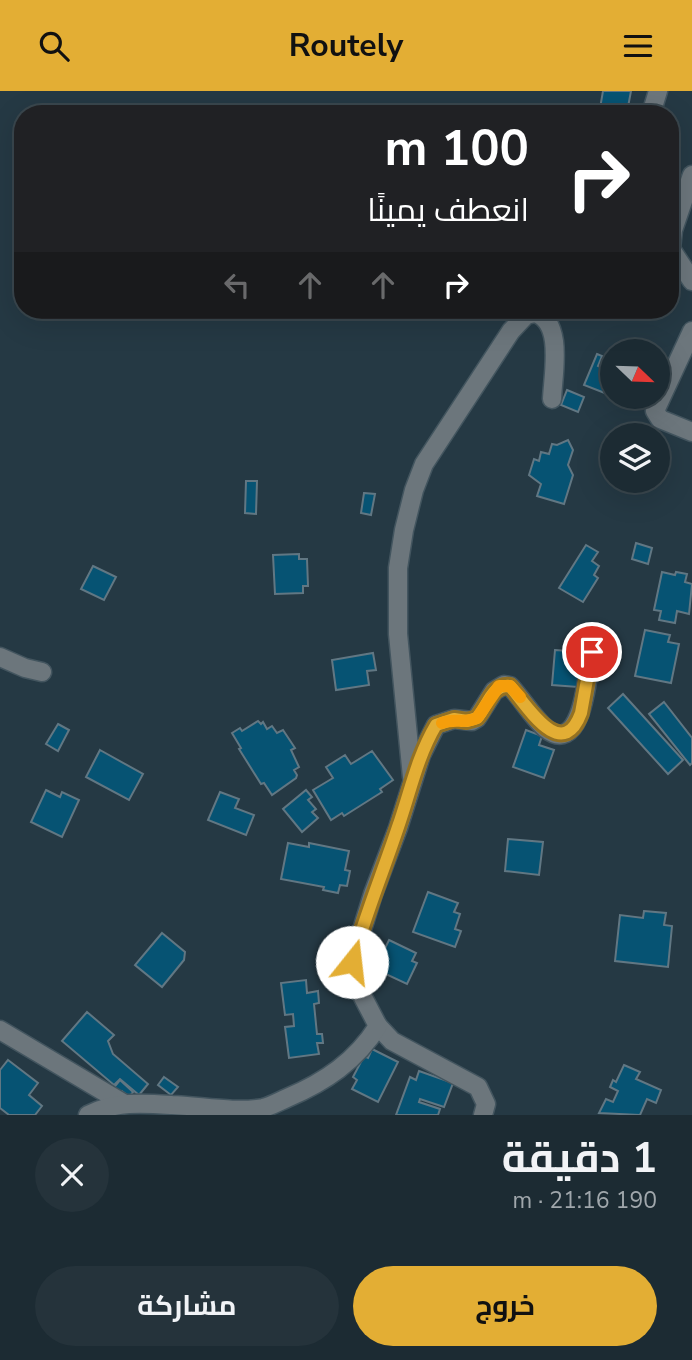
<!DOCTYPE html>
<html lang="ar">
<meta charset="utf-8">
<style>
:root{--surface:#1c2b33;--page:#25333b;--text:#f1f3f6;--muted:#a0a7ac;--line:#3a474e;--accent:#e3ae34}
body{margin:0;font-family:"Nunito Sans",Cairo,sans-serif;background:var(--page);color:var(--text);direction:rtl;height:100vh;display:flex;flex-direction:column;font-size:26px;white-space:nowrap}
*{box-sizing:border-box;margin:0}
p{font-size:23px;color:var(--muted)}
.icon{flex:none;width:38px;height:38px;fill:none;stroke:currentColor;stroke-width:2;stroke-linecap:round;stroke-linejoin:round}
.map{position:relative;height:1024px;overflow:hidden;direction:ltr}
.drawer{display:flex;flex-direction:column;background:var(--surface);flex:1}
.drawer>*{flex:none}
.hud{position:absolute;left:14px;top:14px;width:665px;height:214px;border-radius:28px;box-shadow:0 7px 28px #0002,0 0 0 2px var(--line);direction:rtl;background:#202124;color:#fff;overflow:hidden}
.needle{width:46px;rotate:113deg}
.buttons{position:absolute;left:600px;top:248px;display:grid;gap:14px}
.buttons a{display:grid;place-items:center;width:70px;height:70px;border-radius:50%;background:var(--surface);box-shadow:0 7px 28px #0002,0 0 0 2px var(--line);font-size:35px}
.pin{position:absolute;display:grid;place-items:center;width:60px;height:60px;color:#fff;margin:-30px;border:4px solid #fff;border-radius:50%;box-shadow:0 2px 7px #0007}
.me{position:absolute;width:77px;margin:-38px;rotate:16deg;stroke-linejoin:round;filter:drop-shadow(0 0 5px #0008)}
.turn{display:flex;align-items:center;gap:24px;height:147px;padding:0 35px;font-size:32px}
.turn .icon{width:91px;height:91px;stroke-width:2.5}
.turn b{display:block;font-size:49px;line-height:60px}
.lanes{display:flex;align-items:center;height:66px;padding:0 35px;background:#0003;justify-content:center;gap:35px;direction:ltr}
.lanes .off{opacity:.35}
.round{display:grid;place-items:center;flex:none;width:74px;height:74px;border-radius:37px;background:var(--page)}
.headline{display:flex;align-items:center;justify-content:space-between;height:119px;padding:0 35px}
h1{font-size:42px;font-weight:700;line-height:52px}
.action{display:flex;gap:14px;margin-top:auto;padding:14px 35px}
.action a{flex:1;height:80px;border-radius:42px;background:var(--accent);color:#111;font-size:28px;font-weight:700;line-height:80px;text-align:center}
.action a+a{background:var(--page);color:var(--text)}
header{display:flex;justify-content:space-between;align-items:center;height:91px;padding:0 35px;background:var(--accent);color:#111;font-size:32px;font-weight:700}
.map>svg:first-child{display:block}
.building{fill:#065373;stroke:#617783;stroke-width:2}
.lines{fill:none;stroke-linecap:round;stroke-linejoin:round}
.minor-casing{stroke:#43555f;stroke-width:21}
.minor{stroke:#6c767c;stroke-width:18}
.route-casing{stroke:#947122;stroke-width:18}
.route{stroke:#e3ae34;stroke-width:12}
.slow{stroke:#f59e0b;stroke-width:12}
</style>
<header><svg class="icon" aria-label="menu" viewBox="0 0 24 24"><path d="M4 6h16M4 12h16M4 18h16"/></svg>Routely<svg class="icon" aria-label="search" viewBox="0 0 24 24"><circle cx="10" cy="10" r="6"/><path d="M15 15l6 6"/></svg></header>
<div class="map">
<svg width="692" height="1024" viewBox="0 0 692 1024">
<rect width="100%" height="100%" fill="#253944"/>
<g class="building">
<polygon points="603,0 631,0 628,16 634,17 633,23 599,23"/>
<polygon points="597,263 602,265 598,275 612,281 609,289 612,290 610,304 584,294"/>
<polygon points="567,299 584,306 578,321 561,314"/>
<polygon points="568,349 573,359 568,374 573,384 564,413 537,405 541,393 529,384 534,368 539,370 541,361 549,363 552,353 557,354"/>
<polygon points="246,390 257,390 256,423 245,422"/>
<polygon points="364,402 375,403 371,424 361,422"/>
<polygon points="636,452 652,457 648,473 632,468"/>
<polygon points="586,454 598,461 592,470 599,475 594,484 598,487 583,511 559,497"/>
<polygon points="299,463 299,468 307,468 308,495 303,495 303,502 275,503 273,464"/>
<polygon points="93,475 116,486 104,509 81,498"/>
<polygon points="662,481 675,484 676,481 687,483 685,491 692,493 689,523 677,520 675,532 659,529 661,520 654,519"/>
<polygon points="645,539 670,544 668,551 679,553 671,592 635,585"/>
<polygon points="555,559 581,561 578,596 552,594"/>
<polygon points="373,562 376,579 367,580 369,594 336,599 332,569"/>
<polygon points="623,603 683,669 668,683 608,617"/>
<polygon points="664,611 692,647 692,672 690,674 649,623"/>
<polygon points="258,630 261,633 263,631 267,638 272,635 277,642 283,639 295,657 291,659 299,676 294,679 297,684 296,687 272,704 264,692 261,693 239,658 241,657 232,642 240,637 242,640"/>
<polygon points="58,633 69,639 58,660 46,653"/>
<polygon points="526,639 542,645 539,654 554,659 544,687 513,676"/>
<polygon points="100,659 143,683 129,709 86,686"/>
<polygon points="372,660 393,689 380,698 382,701 344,725 342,722 331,729 313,699 333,687 326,676 345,664 351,673"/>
<polygon points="46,699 60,706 62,701 79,709 62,746 31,731"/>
<polygon points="306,699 312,706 308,709 316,718 312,721 318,727 302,741 283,718"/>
<polygon points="220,701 239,708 235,717 254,724 246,744 208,729"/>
<polygon points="508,748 543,751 539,784 505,780"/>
<polygon points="288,752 309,756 309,752 349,760 345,779 350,780 347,795 340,794 338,802 323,799 324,796 281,788"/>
<polygon points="428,801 458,812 454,821 460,823 455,838 461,840 455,856 413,841"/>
<polygon points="644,820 666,822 664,834 672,835 668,876 615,870 620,824 643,827"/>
<polygon points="162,842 185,861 184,869 162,896 135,874"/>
<polygon points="389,849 416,862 412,870 417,872 407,893 375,878"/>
<polygon points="306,889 307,902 318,900 319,912 314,913 317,943 322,943 323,952 317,952 319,963 289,967 285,936 294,935 293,923 285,924 281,892"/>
<polygon points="87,921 114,944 108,950 113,963 148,993 139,1004 120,988 114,994 62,950"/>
<polygon points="372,958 398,971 378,1011 352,998 357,989 353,986 364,965 368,967"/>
<polygon points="8,969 38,992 29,1004 42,1015 35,1024 9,1024 0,1017 0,979"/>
<polygon points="624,974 640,981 636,988 661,999 656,1012 647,1008 640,1024 599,1022 606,1008 613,1011 618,1000 610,996 613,989 616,991"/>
<polygon points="419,980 453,992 444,1016 420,1008 419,1011 440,1018 438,1024 396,1024 410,986 416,989"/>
<polygon points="164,986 178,996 171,1004 158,994"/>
<polygon points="120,989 133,1001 129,1006 122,1000 117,1005 111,1000"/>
</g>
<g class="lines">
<g class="minor-casing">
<g id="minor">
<polyline points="651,23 658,0"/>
<polyline points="692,84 673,139 671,158 692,190"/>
<polyline points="692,240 655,320 660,328 692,341"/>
<polyline points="0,566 25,577 42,581"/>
<path d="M412,686L398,543V477L404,439L414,399L424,373L511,240L526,224L535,222C564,231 553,283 552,308"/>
<polyline points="378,935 392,950 478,996 486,1013 483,1024"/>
<polyline points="0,939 123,1012"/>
<path d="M88,1024C116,1010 142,1012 172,1014C201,1015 234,1022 263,1017C271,1015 280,1010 287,1007C325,991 356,970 378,935L354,889L352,871L373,803L398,737L421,664L436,634L454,628L472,630L477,627L494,600L504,594L510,595C522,608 532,625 545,637C583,668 588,580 591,561"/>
</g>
</g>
<use href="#minor" class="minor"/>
</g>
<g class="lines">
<g class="route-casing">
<path id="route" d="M352,871C365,825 383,781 398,736C410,702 417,666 436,634L454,628L467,630L477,627C488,615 491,593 510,595C527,615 562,673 581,622L592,561"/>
</g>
<use href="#route" class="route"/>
<path class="slow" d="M442,632C454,627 466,633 477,627L499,595H510L520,606"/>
</g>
</svg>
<div class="buttons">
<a><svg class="needle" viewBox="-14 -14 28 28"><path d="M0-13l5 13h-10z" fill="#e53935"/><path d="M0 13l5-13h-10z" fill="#a0a7ac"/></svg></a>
<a><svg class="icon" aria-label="layers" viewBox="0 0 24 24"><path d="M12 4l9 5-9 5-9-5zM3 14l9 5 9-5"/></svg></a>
</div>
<div class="pin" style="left:592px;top:561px;background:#d93025"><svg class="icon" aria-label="arrive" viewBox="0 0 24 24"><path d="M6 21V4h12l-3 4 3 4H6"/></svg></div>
<svg class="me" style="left:352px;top:871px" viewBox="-20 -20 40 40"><circle r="19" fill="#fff"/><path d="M0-13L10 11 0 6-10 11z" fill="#e3ae34"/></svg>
<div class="hud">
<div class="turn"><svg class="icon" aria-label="right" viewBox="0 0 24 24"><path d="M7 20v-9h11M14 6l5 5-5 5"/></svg><div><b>100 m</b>انعطف يمينًا</div></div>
<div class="lanes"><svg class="icon off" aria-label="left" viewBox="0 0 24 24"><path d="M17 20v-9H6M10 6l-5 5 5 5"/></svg><svg class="icon off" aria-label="ahead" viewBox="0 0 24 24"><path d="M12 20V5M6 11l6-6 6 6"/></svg><svg class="icon off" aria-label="ahead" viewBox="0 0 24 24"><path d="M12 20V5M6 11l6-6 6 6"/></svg><svg class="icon" aria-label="right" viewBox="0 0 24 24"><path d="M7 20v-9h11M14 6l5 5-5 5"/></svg></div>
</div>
</div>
<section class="drawer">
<div class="headline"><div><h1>1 دقيقة</h1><p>190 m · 21:16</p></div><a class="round"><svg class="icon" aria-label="close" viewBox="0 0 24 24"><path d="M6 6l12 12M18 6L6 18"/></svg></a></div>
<div class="action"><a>خروج</a><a>مشاركة</a></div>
</section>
